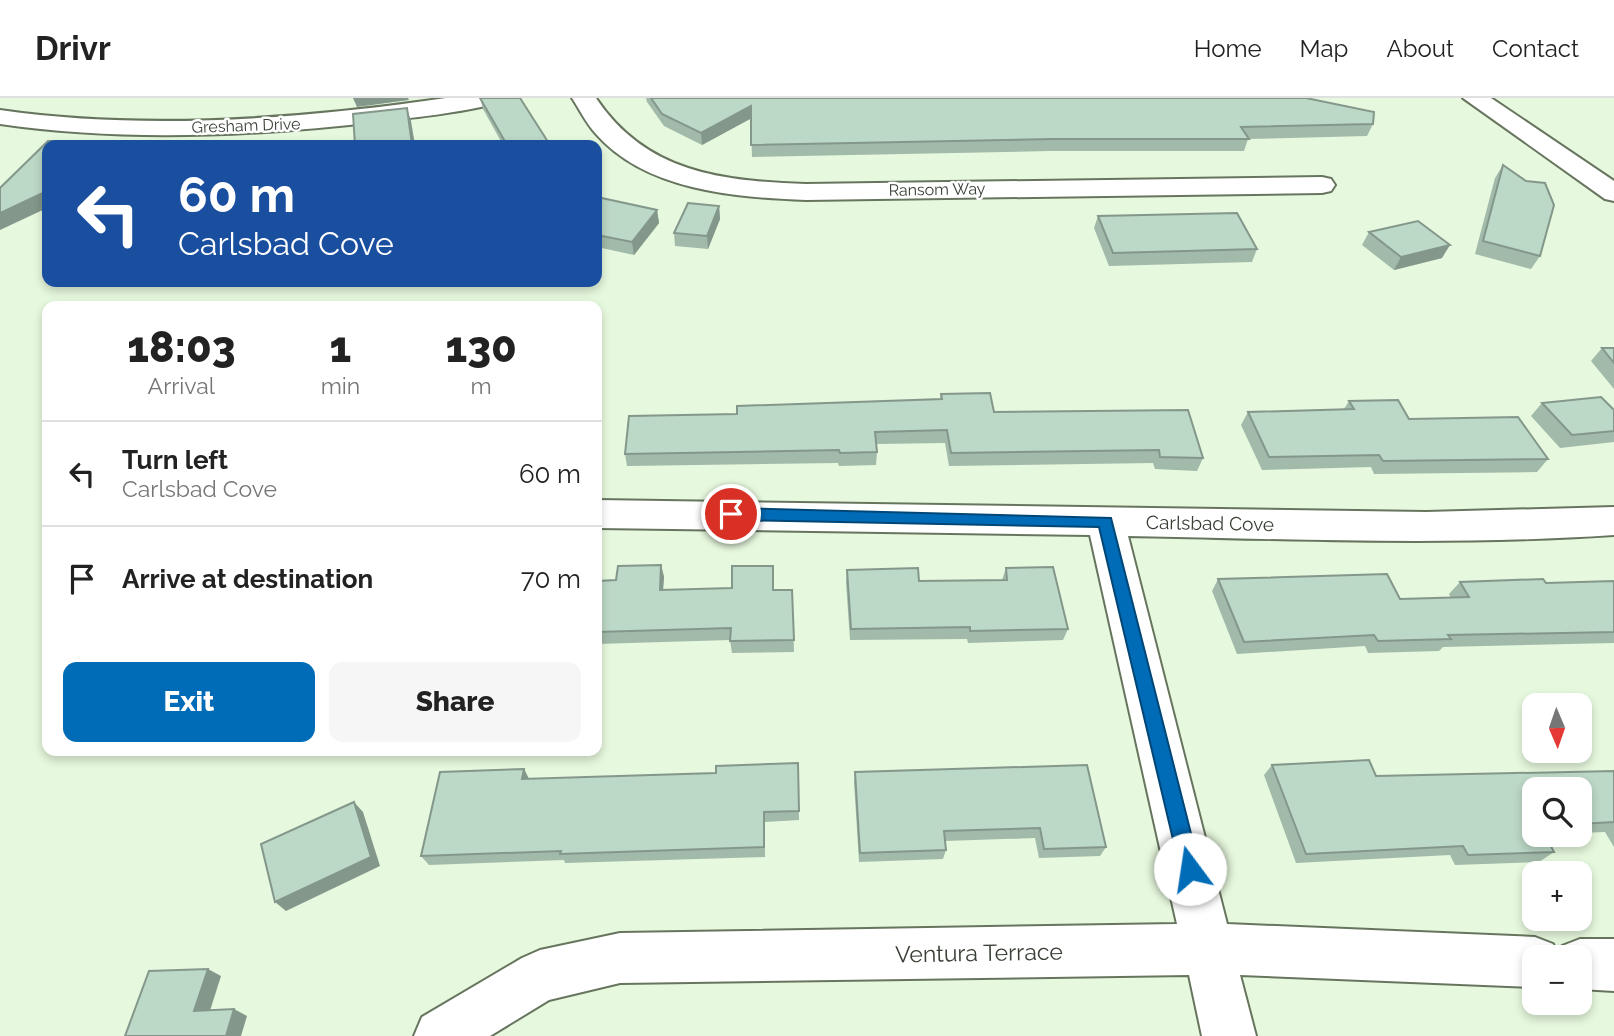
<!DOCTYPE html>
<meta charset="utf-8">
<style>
:root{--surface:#fff;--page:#f6f6f6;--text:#222;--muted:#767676;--line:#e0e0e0;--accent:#006bb6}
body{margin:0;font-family:Raleway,sans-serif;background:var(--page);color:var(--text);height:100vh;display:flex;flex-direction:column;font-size:26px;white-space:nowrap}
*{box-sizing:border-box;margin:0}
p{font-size:23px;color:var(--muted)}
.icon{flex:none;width:38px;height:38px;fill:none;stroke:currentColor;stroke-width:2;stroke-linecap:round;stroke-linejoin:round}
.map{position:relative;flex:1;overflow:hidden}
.drawer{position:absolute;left:42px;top:203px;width:560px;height:455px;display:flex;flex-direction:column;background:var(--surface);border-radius:14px;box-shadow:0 4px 10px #0003}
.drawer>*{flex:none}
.top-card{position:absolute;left:42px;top:42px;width:560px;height:147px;border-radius:14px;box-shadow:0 4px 10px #0003;background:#1a4fa0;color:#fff;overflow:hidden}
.needle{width:46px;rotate:178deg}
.fabs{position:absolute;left:1522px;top:595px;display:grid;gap:14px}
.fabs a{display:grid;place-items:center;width:70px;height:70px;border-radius:14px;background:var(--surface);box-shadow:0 4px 10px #0003;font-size:35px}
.pin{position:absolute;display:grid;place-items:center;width:60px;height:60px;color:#fff;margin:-30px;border:4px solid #fff;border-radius:50%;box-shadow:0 2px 7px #0007}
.me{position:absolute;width:77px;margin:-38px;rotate:346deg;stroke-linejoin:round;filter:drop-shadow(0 0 5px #0008)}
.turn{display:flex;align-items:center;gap:24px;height:147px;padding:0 21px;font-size:32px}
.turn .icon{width:91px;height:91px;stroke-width:2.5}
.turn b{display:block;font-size:49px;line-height:60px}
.eta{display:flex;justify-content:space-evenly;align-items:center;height:119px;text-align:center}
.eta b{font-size:42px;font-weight:800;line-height:49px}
.cta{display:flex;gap:14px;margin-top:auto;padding:14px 21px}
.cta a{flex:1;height:80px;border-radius:14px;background:var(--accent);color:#fff;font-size:28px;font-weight:800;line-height:80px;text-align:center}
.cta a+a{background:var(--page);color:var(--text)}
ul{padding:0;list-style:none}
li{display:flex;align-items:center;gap:21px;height:105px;padding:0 21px;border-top:2px solid var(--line)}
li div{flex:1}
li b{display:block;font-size:26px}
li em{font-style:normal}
header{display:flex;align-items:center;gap:42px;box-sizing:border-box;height:98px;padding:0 35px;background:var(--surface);border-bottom:2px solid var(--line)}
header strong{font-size:33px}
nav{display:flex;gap:38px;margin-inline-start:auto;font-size:24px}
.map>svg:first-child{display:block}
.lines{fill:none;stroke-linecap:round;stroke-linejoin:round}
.minor-casing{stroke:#67755e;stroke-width:4}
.minor{fill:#fff;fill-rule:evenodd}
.wall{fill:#a2baaa}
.shaded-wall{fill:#84978b}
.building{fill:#bcd8c6;stroke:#84978b;stroke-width:2}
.route{fill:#006bb6;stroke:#004676;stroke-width:2}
.labels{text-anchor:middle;stroke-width:5;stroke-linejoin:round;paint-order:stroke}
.far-street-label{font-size:16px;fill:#383f35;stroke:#fff}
.street-label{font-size:19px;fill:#383f35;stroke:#fff}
.near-street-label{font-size:23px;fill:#383f35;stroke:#fff}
</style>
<header>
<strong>Drivr</strong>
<nav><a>Home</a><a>Map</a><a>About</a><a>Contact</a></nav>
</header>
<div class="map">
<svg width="1614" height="938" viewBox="0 0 1614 938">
<rect width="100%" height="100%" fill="#e6f8dd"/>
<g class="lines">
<g class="minor-casing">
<g id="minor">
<path d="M446,0H502L498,5C459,15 418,19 377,24C256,38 122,44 0,26V12C145,33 302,21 446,0Z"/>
<path d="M572,0H596C646,75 722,83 806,86L1322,79L1331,81L1335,87L1331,93L1322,95L806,102C735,99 646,93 596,36C586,25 580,12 572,0Z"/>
<polygon points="1463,0 1491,0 1614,83 1614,103 1605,101"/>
<path d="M597,402L1426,414L1614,409V437C1452,448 1290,441 1128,438L1227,826L1535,839L1553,846L1558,858L1562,848L1580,841H1614V893L1580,891V859H1535V889L1240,877L1256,938H1202L1189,877L620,885L549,902L490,938H414L422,919L522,860L540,852L620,835L1177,826L1090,437L597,430Z"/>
</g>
</g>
<use href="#minor" class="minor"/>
</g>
<g class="wall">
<polygon points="480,0 550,47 503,47 483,11"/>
<polygon points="646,0 1306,0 1373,26 1367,38 1248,41 1244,53 1049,53 752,59 751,20 702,47 664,28 647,4"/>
<polygon points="1503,67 1540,158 1531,171 1475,156 1495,80"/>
<polygon points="597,99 657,112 659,125 634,157 597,149"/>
<polygon points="719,108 720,121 708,151 675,148 674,135"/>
<polygon points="1098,118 1257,151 1252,164 1109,168 1094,130"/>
<polygon points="1369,134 1442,160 1394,172 1362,147"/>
<polygon points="1602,250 1614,250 1614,291 1591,263"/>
<polygon points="941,296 994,314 1203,360 1197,373 1155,371 1153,365 949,368 945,345 876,346 877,354 876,367 839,368 838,365 627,368 625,356 737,316 940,301"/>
<polygon points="1349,303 1409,321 1548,361 1537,374 1374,376 1371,369 1262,372 1241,327 1248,314 1344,311"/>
<polygon points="1542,305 1614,312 1614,344 1560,350 1531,318"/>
<polygon points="661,467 664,479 663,492 792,492 794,554 732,555 730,542 597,546 597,483 616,482"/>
<polygon points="1006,470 1068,531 1063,542 968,545 967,541 850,542 846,484 847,472 919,483 1002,482"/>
<polygon points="1218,481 1400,501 1451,500 1449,496 1460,484 1546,485 1614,483 1614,545 1443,549 1439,553 1368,555 1365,548 1237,556 1212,493"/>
<polygon points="798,665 799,722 765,724 765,759 565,765 564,762 429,767 421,758 524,671 529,681 716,675"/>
<polygon points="1272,667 1376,678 1614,673 1614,749 1605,734 1580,735 1580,691 1535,691 1535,737 1554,754 1539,764 1455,767 1450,757 1296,765 1264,677"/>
<polygon points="855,674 1106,749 1100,758 1039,760 1035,740 945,743 946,752 943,761 859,764 854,684"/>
</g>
<g class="shaded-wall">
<polygon points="353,0 408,0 409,2 357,9"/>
<polygon points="751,8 752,20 702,47 701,35"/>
<polygon points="407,10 411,23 415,47 412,47"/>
<polygon points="47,93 47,110 0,132 0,115"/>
<polygon points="719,108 720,121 708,151 707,138"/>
<polygon points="657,112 659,125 634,157 632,144"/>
<polygon points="1450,147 1442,160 1394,172 1401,159"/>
<polygon points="661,467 664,479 662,504 660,492"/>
<polygon points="524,671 529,681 522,681"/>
<polygon points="354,704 363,714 380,768 286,813 275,804"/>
<polygon points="208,871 221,878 208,919 194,913"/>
<polygon points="234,911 247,918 241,938 226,938"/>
</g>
<g class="building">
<polygon points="480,0 520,0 550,47 507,47"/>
<polygon points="651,0 1306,0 1374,14 1373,26 1241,29 1249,41 1052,41 751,47 751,8 701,35 662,16"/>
<polygon points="407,10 412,47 355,47 353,16"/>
<polygon points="48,43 95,43 92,47 47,47 47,93 0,115 0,90"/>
<polygon points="1503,67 1526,83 1545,85 1554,107 1540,158 1483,143"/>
<polygon points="597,99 657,112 632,144 597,137"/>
<polygon points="688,105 719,108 707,138 674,135"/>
<polygon points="1237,115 1257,151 1113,155 1098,118"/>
<polygon points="1418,123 1450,147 1401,159 1369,134"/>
<polygon points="1602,250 1614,250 1614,265"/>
<polygon points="990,295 994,314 1188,312 1203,360 1160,359 1159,352 951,355 947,332 875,334 877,354 840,355 839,352 625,356 629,318 737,316 737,308 942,301 941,296"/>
<polygon points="1601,299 1614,312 1614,333 1572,337 1542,305"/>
<polygon points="1398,302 1409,321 1518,319 1548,361 1383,363 1379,357 1269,359 1248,314 1354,311 1349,303"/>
<polygon points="661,467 660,492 732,490 732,468 773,468 773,492 792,492 794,542 730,543 731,530 597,534 597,483 616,482 618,468"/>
<polygon points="1053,469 1068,531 970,533 970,529 851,531 847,472 918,470 919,483 1007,482 1006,470"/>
<polygon points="1387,476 1400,501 1469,499 1460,484 1543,481 1546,485 1614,483 1614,534 1448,537 1451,541 1378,543 1374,537 1244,544 1218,481"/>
<polygon points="1369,662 1376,678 1614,673 1614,724 1580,726 1580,691 1535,691 1535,737 1545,737 1554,754 1468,757 1463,748 1306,756 1272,667"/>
<polygon points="798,665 799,713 764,714 764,749 560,756 561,753 421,758 440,674 524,671 522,681 716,675 716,668"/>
<polygon points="1087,667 1106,749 1044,751 1040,730 944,733 946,752 860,755 855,674"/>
<polygon points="354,704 371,759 275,804 261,746"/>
<polygon points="208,871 194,913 234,911 226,938 125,938 149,873"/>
</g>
<polygon class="route" points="731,410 1111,420 1200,771 1197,778 1190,781 1183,778 1180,771 1099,429 731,422 723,416"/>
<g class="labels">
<g class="far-street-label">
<text transform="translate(246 27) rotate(-2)" y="6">Gresham Drive</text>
<text transform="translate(937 91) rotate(-1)" y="6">Ransom Way</text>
</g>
<g class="street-label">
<text transform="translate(1210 425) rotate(1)" y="7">Carlsbad Cove</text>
</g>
<g class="near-street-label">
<text transform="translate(979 855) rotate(-1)" y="8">Ventura Terrace</text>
</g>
</g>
</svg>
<div class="fabs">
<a><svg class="needle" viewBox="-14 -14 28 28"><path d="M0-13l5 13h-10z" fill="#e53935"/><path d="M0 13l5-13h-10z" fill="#767676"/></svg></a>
<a><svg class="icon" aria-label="search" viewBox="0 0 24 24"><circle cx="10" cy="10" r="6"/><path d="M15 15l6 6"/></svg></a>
<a>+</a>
<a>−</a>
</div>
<div class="pin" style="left:731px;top:416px;background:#d93025"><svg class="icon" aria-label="arrive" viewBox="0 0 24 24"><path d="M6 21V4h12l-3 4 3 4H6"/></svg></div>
<svg class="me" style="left:1190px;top:771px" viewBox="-20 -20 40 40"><circle r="19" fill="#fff"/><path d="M0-13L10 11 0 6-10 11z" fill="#006bb6"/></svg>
<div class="top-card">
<div class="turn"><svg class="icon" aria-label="left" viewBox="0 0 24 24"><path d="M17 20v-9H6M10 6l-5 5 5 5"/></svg><div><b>60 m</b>Carlsbad Cove</div></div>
</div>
<section class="drawer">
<div class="eta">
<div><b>18:03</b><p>Arrival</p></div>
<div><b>1</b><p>min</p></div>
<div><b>130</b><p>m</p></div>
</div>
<ul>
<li><svg class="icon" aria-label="left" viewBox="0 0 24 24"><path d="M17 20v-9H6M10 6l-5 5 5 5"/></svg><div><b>Turn left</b><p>Carlsbad Cove</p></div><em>60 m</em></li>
<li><svg class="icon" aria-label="arrive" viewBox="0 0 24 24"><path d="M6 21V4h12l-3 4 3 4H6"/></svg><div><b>Arrive at destination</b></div><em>70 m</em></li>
</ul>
<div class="cta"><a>Exit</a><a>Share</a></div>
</section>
</div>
